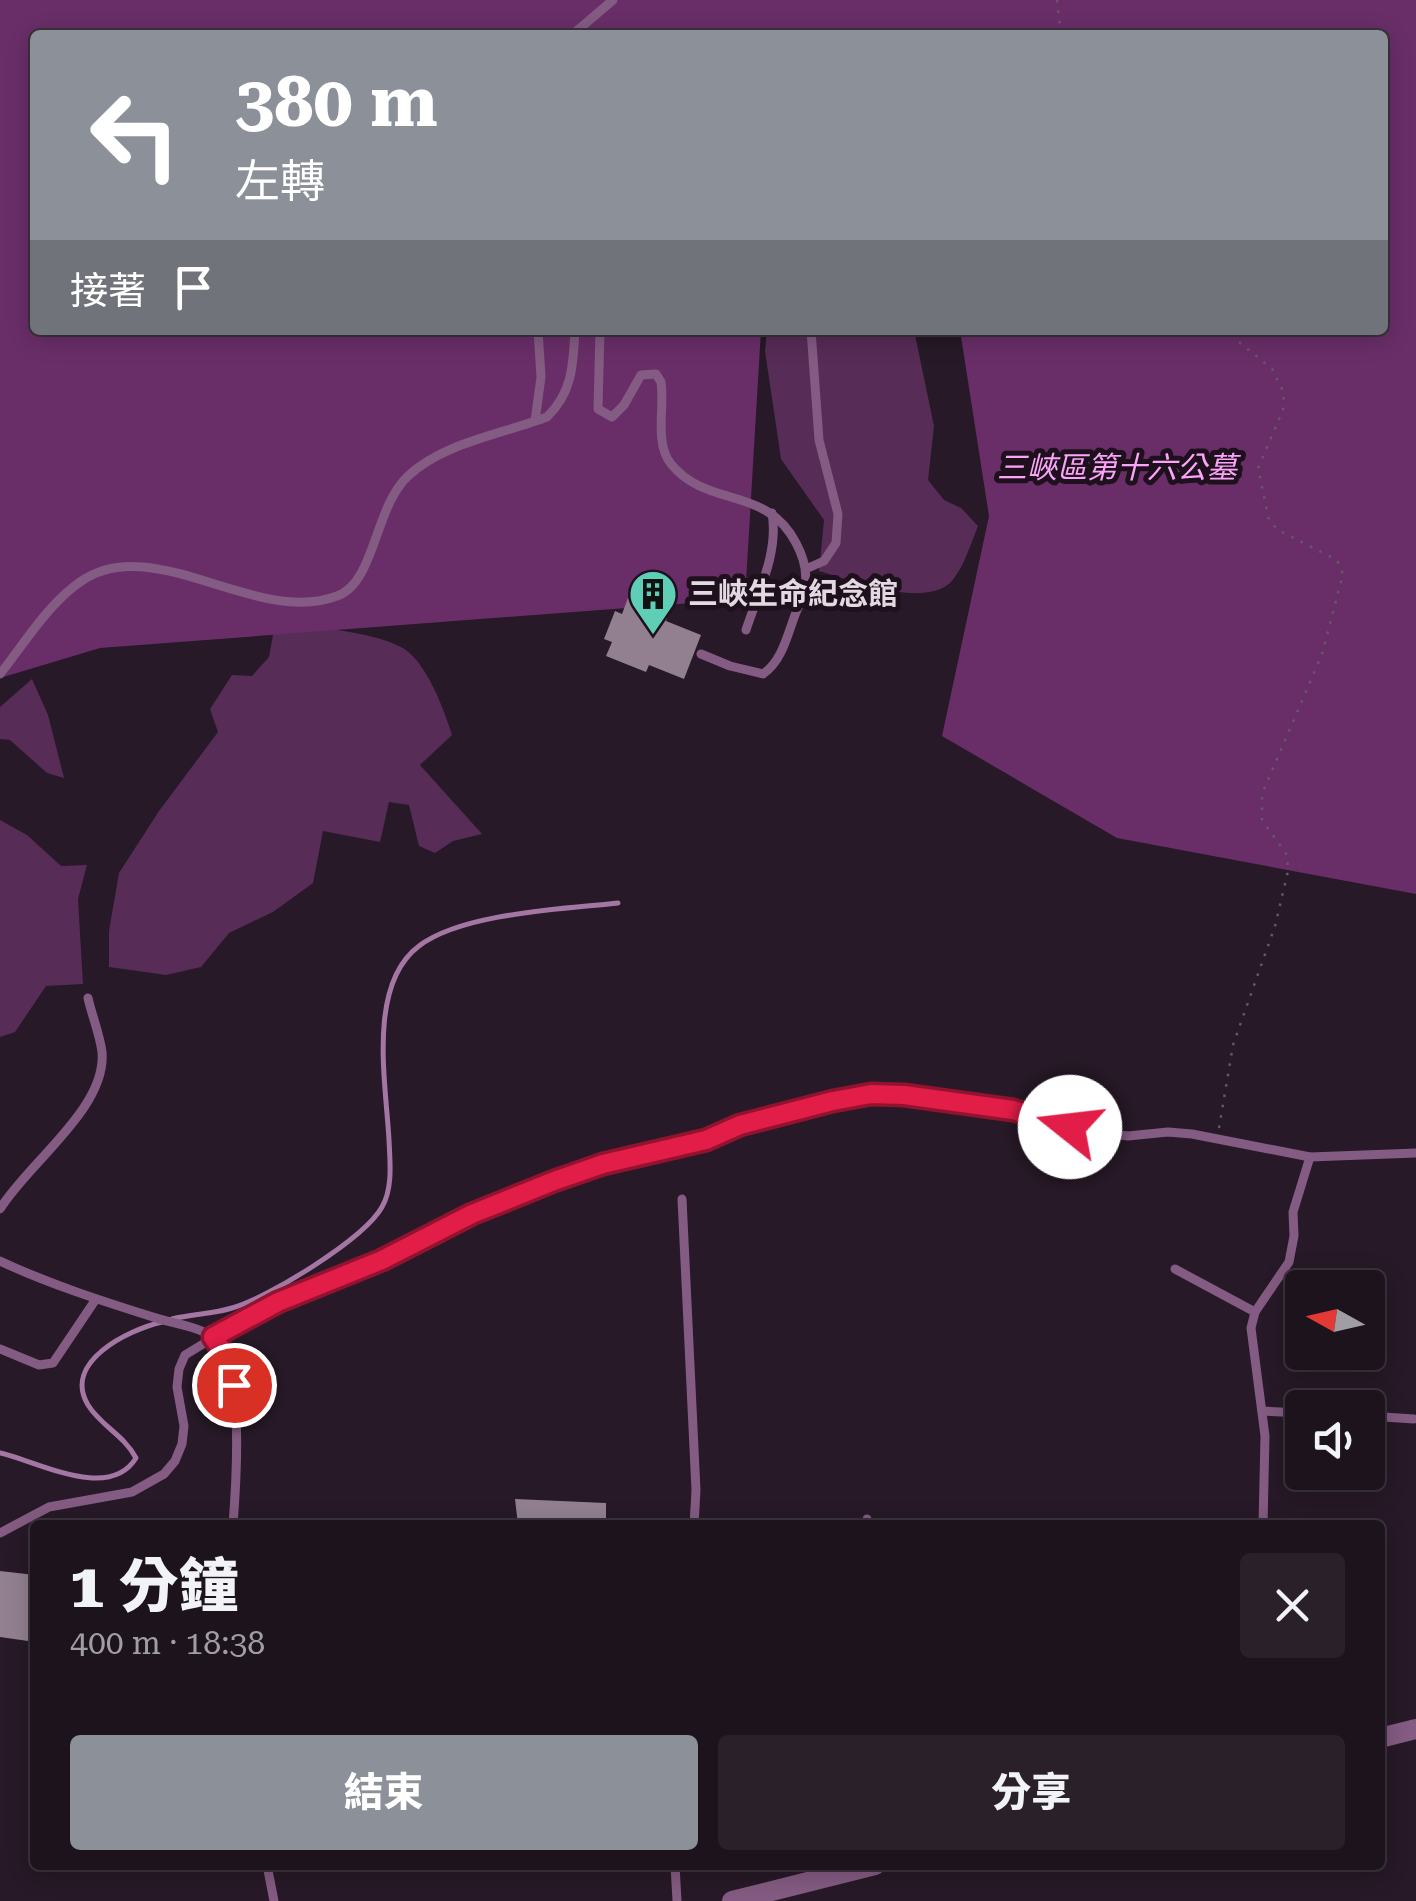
<!DOCTYPE html>
<html lang="zh-TW">
<meta charset="utf-8">
<style>
:root{--surface:#1d131d;--page:#2a202a;--text:#f1f3f6;--muted:#a09ea4;--line:#3b323b;--accent:#8c9099}
body{margin:0;font-family:"Roboto Serif","Noto Sans TC",serif;background:var(--page);color:var(--text);height:100vh;display:flex;flex-direction:column;font-size:38px;white-space:nowrap}
*{box-sizing:border-box;margin:0}
p{font-size:32px;color:var(--muted)}
.icon{flex:none;width:55px;height:55px;fill:none;stroke:currentColor;stroke-width:2;stroke-linecap:round;stroke-linejoin:round}
.map{position:relative;flex:1;overflow:hidden}
.sheet{position:absolute;left:30px;top:1520px;width:1355px;height:350px;display:flex;flex-direction:column;background:var(--surface);border-radius:10px;box-shadow:0 5px 25px #0003,0 0 0 2px var(--line)}
.sheet>*{flex:none}
.hud{position:absolute;left:30px;top:30px;width:1358px;height:305px;border-radius:10px;box-shadow:0 5px 25px #0003,0 0 0 2px var(--line);background:#8c9099;color:#fff;overflow:hidden}
.needle{width:65px;rotate:278deg}
.controls{position:absolute;left:1285px;top:1270px;display:grid;gap:20px}
.controls a{display:grid;place-items:center;width:100px;height:100px;border-radius:10px;background:var(--surface);box-shadow:0 5px 25px #0003,0 0 0 2px var(--line);font-size:50px}
.pin{position:absolute;display:grid;place-items:center;width:85px;height:85px;color:#fff;margin:-42px;border:5px solid #fff;border-radius:50%;box-shadow:0 2px 10px #0007}
.me{position:absolute;width:110px;margin:-55px;rotate:286deg;stroke-linejoin:round;filter:drop-shadow(0 0 8px #0008)}
.turn{display:flex;align-items:center;gap:35px;height:210px;padding:0 40px;font-size:45px}
.turn .icon{width:130px;height:130px;stroke-width:2.5}
.turn b{display:block;font-size:70px;line-height:85px}
.then{display:flex;align-items:center;height:95px;padding:0 40px;background:#0003;gap:20px;font-size:38px}
.round{display:grid;place-items:center;flex:none;width:105px;height:105px;border-radius:10px;background:var(--page)}
.overview{display:flex;align-items:center;justify-content:space-between;height:170px;padding:0 40px}
h1{font-size:60px;font-weight:800;line-height:75px}
.cta{display:flex;gap:20px;margin-top:auto;padding:20px 40px}
.cta a{flex:1;height:115px;border-radius:10px;background:var(--accent);color:#fff;font-size:40px;font-weight:800;line-height:115px;text-align:center}
.cta a+a{background:var(--page);color:var(--text)}
.map>svg:first-child{display:block}
.green{fill:#572c56}
.forest{fill:#692e68}
.lines{fill:none;stroke-linecap:round;stroke-linejoin:round}
.stream{stroke:#a476a3;stroke-width:5}
.building{fill:#928090}
.path{stroke:#665966;stroke-width:2.5;stroke-dasharray:2.5 8;stroke-linecap:butt}
.service{stroke:#845b82;stroke-width:9}
.tertiary{stroke:#845b82;stroke-width:20}
.route-casing{stroke:#92132f;stroke-width:25}
.route{stroke:#e11d48;stroke-width:18}
.labels{text-anchor:middle;stroke-width:10;stroke-linejoin:round;paint-order:stroke}
.park-label{font-size:30px;font-style:italic;fill:#faa4f7;stroke:#1e101d}
.poi-label{font-size:30px;font-weight:bold;fill:#e3d9e2;stroke:#1e101d;text-anchor:start}
</style>
<div class="map">
<svg width="1416" height="1901" viewBox="0 0 1416 1901">
<rect width="100%" height="100%" fill="#271927"/>
<g class="green">
<path d="M767,330H914L934,426L928,480L944,500L961,508L978,526C971,543 963,570 950,583C922,608 851,580 819,571L824,520L781,459L765,351Z"/>
<path d="M275,624C310,626 370,631 401,647C426,660 444,709 452,735L420,765L482,834L453,841L435,853L419,846L409,805L389,802L380,842L323,831L313,883L273,912L229,933L201,967L166,975L109,967V931L119,873L159,811L218,732L210,709L232,675L252,676L269,657Z"/>
<polygon points="32,679 48,715 64,778 47,773 10,740 0,739 0,707"/>
<polygon points="0,820 27,835 61,866 87,865 78,899 83,984 46,986 15,1032 0,1037"/>
</g>
<polygon class="forest" points="0,0 1416,0 1416,894 1117,838 942,736 989,516 960,330 1382,330 1382,35 35,35 35,330 761,330 745,599 100,648 0,678"/>
<g class="lines">
<g class="stream">
<path d="M172,1319C192,1314 213,1314 232,1308C268,1298 364,1239 382,1207C393,1188 390,1162 389,1140C386,1083 367,985 419,946C462,913 564,909 618,903"/>
<path d="M0,1453C37,1461 109,1502 136,1458C124,1435 101,1426 88,1405C62,1362 128,1330 162,1322"/>
</g>
</g>
<g class="building">
<polygon points="628,598 668,614 666,621 701,635 684,679 649,665 646,672 606,656 612,642 604,639 615,611 622,614"/>
<polygon points="515,1499 606,1503 606,1525 518,1525"/>
<polygon points="0,1571 35,1575 35,1642 0,1637"/>
</g>
<g class="lines">
<g class="path">
<polyline points="1057,0 1061,35"/>
<polyline points="1219,1128 1233,1045 1275,926 1288,871 1287,855 1262,820 1262,794 1322,654 1343,574 1337,560 1278,530 1269,520 1258,468 1283,410 1284,393 1272,369 1239,342 1230,330"/>
</g>
<g class="service">
<polyline points="572,35 613,0"/>
<path d="M600,330L598,409L612,417L624,405L641,375L656,374L661,382C665,407 654,443 671,464C708,509 766,485 796,543C811,571 807,587 795,615C787,636 782,661 763,674L730,666L701,654"/>
<polyline points="535,421 541,377 538,330"/>
<polyline points="808,568 824,561 836,543 838,514 819,440 811,330"/>
<path d="M746,630C758,593 779,552 772,513"/>
<path d="M0,674C24,644 48,604 80,582C152,530 256,627 337,596C375,583 374,508 408,476C443,443 502,434 547,417C573,392 573,364 575,330"/>
<polyline points="682,1199 696,1490 694,1525"/>
<path d="M0,1209C28,1163 107,1108 102,1052C100,1035 92,1016 88,998"/>
<path d="M0,1261C49,1284 102,1301 153,1317C170,1323 198,1326 212,1337C246,1360 236,1486 233,1525"/>
<polyline points="1175,1269 1255,1312"/>
<polyline points="0,1349 39,1365 53,1363 96,1299"/>
<polyline points="1262,1411 1302,1413"/>
<polyline points="1368,1416 1414,1419"/>
<polyline points="867,1519 867,1525"/>
<polyline points="1263,1525 1265,1436 1251,1328 1255,1312 1289,1262 1294,1236 1293,1212 1310,1157"/>
<polyline points="0,1533 49,1507 132,1492 164,1474 175,1461 182,1444 184,1426 177,1387 179,1369 185,1355 244,1319 382,1260 472,1214 553,1181 603,1164 707,1140 740,1125 833,1101 871,1094 904,1095 1013,1110 1095,1132 1128,1136 1168,1132 1192,1134 1310,1157 1416,1153"/>
<polyline points="267,1865 274,1901"/>
<polyline points="675,1865 677,1901"/>
</g>
<g class="tertiary">
<polyline points="1380,1738 1416,1729"/>
<polyline points="732,1901 875,1865"/>
</g>
</g>
<g class="lines">
<g class="route-casing">
<polyline id="route" points="234,1385 229,1361 213,1337 278,1302 382,1260 472,1214 554,1181 603,1164 706,1140 740,1125 833,1101 871,1094 904,1095 1013,1110 1070,1127"/>
</g>
<use href="#route" class="route"/>
</g>
<defs>
<g id="building-pin" transform="scale(2.5)"><path d="M0 17L-7.5 6A9.5 9.5 0 1 1 7.5 6Z" fill="#5eceb7" stroke="#1e101d"/><path d="M-4-6H4V6H1V3H-1V6H-4ZM-2.5-4.3h1.7v1.8h-1.7ZM.8-4.3h1.7v1.8H.8ZM-2.5-1h1.7V.8h-1.7ZM.8-1h1.7V.8H.8Z" fill="#111"/></g>
</defs>
<g fill-rule="evenodd">
<use href="#building-pin" x="653" y="594"/>
</g>
<g class="labels">
<g class="park-label">
<text x="1117" y="478">三峽區第十六公墓</text>
</g>
<g class="poi-label">
<text x="688" y="604">三峽生命紀念館</text>
</g>
</g>
</svg>
<div class="controls">
<a><svg class="needle" viewBox="-14 -14 28 28"><path d="M0-13l5 13h-10z" fill="#e53935"/><path d="M0 13l5-13h-10z" fill="#a09ea4"/></svg></a>
<a><svg class="icon" aria-label="sound" viewBox="0 0 24 24"><path d="M4 9h4l5-4v14l-5-4H4zM17 9q2 3 0 6"/></svg></a>
</div>
<div class="pin" style="left:234px;top:1385px;background:#d93025"><svg class="icon" aria-label="arrive" viewBox="0 0 24 24"><path d="M6 21V4h12l-3 4 3 4H6"/></svg></div>
<svg class="me" style="left:1070px;top:1127px" viewBox="-20 -20 40 40"><circle r="19" fill="#fff"/><path d="M0-13L10 11 0 6-10 11z" fill="#e11d48"/></svg>
<div class="hud">
<div class="turn"><svg class="icon" aria-label="left" viewBox="0 0 24 24"><path d="M17 20v-9H6M10 6l-5 5 5 5"/></svg><div><b>380 m</b>左轉</div></div>
<div class="then">接著<svg class="icon" aria-label="arrive" viewBox="0 0 24 24"><path d="M6 21V4h12l-3 4 3 4H6"/></svg></div>
</div>
<section class="sheet">
<div class="overview"><div><h1>1 分鐘</h1><p>400 m · 18:38</p></div><a class="round"><svg class="icon" aria-label="close" viewBox="0 0 24 24"><path d="M6 6l12 12M18 6L6 18"/></svg></a></div>
<div class="cta"><a>結束</a><a>分享</a></div>
</section>
</div>
